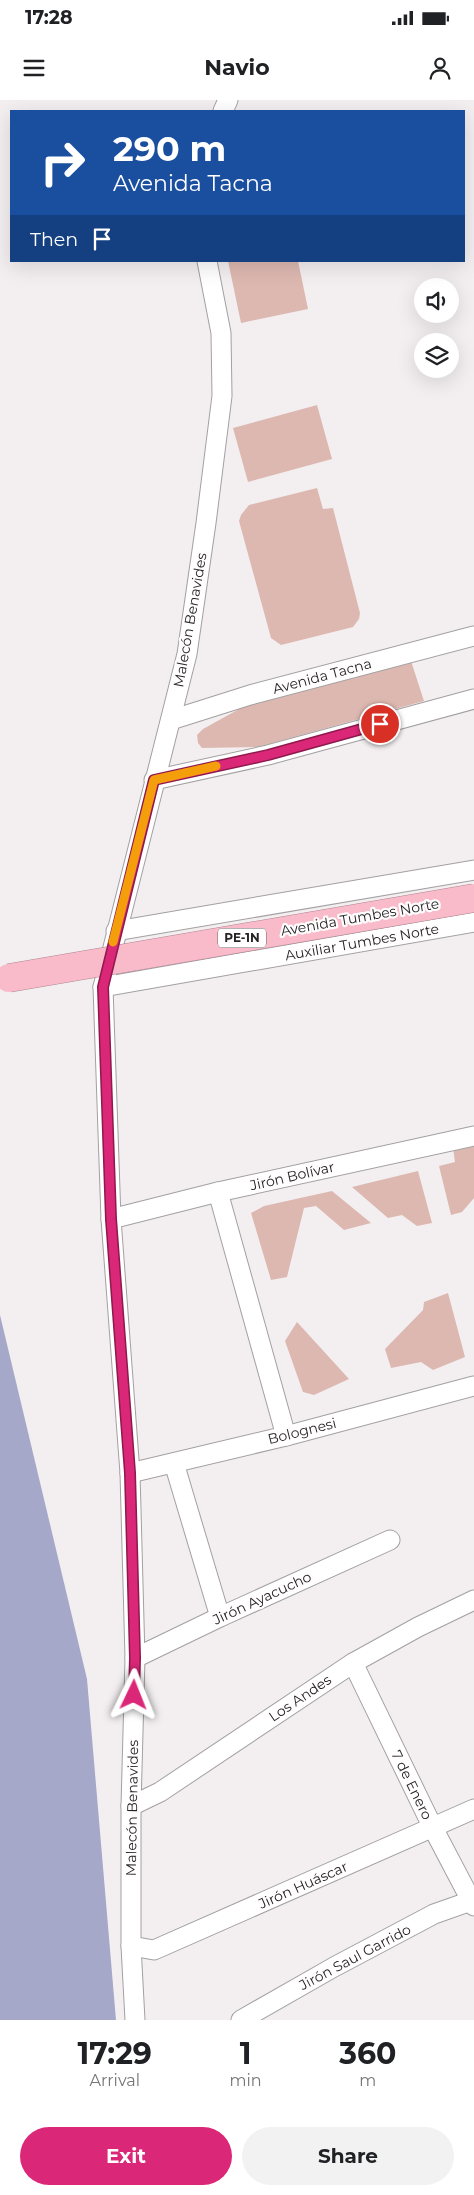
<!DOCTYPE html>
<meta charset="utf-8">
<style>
:root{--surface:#fff;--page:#f2f2f2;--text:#202124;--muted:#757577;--accent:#db2777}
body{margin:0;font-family:Montserrat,sans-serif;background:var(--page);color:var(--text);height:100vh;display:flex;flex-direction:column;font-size:19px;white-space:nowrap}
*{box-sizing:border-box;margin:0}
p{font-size:16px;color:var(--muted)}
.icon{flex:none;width:28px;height:28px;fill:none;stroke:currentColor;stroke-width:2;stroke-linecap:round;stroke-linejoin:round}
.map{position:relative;height:1920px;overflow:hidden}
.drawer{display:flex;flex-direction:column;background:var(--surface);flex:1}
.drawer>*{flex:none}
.guide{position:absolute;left:10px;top:10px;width:455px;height:152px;border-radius:0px;box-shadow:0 5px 20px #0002;background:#1a4fa0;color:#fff;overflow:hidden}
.fabs{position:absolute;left:414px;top:178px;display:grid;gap:10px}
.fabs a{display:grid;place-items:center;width:45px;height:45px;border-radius:50%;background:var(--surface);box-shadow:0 5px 20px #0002;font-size:25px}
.pin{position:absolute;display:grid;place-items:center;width:42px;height:42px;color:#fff;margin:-21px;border:2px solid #fff;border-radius:50%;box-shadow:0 1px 5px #0007}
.me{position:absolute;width:55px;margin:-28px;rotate:2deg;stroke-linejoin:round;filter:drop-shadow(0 0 4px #0008)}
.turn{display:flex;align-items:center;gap:18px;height:105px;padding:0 20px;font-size:22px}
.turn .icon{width:65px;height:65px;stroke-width:2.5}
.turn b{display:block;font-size:35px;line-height:42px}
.then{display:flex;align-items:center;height:48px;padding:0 20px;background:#0003;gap:10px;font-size:19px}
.eta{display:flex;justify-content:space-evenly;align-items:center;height:85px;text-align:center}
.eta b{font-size:30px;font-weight:700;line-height:35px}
.button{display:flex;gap:10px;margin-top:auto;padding:10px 20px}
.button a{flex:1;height:58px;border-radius:30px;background:var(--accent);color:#fff;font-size:20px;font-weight:700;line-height:58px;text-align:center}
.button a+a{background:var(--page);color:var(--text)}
.status{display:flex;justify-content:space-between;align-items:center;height:35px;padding:0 25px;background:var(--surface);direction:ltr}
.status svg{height:14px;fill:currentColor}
header{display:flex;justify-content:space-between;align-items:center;height:65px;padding:0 20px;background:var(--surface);font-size:22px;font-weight:700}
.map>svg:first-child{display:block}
.green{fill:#ddb8b1}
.water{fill:#a5a8c8}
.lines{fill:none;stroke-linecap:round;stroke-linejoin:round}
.street-casing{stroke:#a3a0a2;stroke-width:21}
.street{stroke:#fff;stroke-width:19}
.highway-bridge-casing{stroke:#af8691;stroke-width:29;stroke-linecap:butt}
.highway-bridge{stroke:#f9bbca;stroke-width:28}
.route-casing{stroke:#8e194d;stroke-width:12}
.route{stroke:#db2777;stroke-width:9}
.slow{stroke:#f59e0b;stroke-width:9}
.labels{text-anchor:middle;stroke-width:4.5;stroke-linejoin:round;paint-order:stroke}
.shield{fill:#fffdfe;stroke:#676667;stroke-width:1}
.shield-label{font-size:12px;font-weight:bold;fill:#262526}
.street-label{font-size:14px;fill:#262526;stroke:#fffdfe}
</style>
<div class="status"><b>17:28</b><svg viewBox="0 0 49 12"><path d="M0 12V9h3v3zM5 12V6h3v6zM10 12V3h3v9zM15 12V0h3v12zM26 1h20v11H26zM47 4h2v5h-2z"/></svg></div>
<header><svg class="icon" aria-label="menu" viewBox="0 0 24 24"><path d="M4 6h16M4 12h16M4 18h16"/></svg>Navio<svg class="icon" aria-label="person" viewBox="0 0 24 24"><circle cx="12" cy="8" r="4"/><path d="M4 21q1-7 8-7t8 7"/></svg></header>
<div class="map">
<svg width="474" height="1920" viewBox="0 0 474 1920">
<rect width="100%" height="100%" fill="#f3eff1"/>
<g class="green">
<polygon points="228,161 298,161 308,209 241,223"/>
<polygon points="317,305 332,359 248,382 233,328"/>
<polygon points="317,388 323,409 333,408 360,513 359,519 353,527 281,545 271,538 239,421 241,415 249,405"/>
<polygon points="411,561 424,601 258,647 202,648 198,643 197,635 203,629 250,603"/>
<polygon points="474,1043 474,1098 462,1112 451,1115 439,1066 455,1062 453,1048"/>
<polygon points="418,1071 432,1123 417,1126 402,1115 388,1118 352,1087"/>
<polygon points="332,1091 371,1123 344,1130 316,1106 304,1108 287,1177 271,1180 251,1113 264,1106"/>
<polygon points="448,1193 465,1257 433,1270 421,1262 391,1268 385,1249 423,1210 424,1202"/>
<polygon points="297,1222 349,1279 314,1295 303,1292 285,1241"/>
</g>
<polygon class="water" points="0,1215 87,1579 116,1920 0,1920"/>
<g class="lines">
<g class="street-casing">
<g id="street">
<polyline points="223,11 228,0"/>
<polyline points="171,620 250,595 474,536"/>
<polyline points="154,680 268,655 474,599"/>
<polyline points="116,831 474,770"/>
<polyline points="103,887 474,822"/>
<polyline points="218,1092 286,1336"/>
<polyline points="111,1119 218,1092 474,1036"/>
<polyline points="174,1363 220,1517"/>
<polyline points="130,1373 286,1336 474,1286"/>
<polyline points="135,1558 220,1517 390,1440"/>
<polyline points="353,1563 433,1728 474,1806"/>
<polyline points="131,1706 160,1692 353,1563 418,1527 474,1500"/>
<polyline points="131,1846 154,1850 474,1709"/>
<polyline points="135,1920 131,1846 131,1706 135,1558 130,1373 111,1119 103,887 187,554 206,423 222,296 221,233 207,161"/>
<polyline points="241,1920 334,1867 434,1814 474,1800"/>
</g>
</g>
<use href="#street" class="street"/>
<g class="highway-bridge-casing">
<polyline id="highway-bridge" points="9,878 474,798"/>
</g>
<use href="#highway-bridge" class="highway-bridge"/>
</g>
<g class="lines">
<g class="route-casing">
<polyline id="route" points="134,1595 135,1558 130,1373 111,1119 103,887 154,680 268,655 380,624"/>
</g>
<use href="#route" class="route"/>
<polyline class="slow" points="113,842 154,680 216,666"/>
</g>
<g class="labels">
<rect class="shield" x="218" y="828.5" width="48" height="19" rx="4"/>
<g class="shield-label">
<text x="242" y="842">PE-1N</text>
</g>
<g class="street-label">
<text transform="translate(190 520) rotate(-80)" y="5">Malecón Benavides</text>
<text transform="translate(322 576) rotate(-15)" y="5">Avenida Tacna</text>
<text transform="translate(360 817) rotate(-10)" y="5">Avenida Tumbes Norte</text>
<text transform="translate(362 842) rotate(-10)" y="5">Auxiliar Tumbes Norte</text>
<text transform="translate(292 1076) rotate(-13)" y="5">Jirón Bolívar</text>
<text transform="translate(302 1331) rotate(-14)" y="5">Bolognesi</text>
<text transform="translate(262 1498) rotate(-25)" y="5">Jirón Ayacucho</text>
<text transform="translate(300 1598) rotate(-34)" y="5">Los Andes</text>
<text transform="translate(412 1685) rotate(64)" y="5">7 de Enero</text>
<text transform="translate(132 1708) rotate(-89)" y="5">Malecón Benavides</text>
<text transform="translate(303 1785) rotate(-24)" y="5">Jirón Huáscar</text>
<text transform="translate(355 1857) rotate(-28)" y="5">Jirón Saul Garrido</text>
</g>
</g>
</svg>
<div class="fabs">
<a><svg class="icon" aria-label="sound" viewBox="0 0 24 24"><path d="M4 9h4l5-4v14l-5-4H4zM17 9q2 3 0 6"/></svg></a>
<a><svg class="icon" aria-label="layers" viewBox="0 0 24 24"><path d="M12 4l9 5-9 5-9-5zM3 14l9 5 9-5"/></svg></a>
</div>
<div class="pin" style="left:380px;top:624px;background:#d93025"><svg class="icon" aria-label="arrive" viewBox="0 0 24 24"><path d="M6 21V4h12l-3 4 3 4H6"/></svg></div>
<svg class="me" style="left:134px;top:1595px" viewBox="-20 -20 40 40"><path d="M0-17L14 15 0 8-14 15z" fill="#db2777" stroke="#fff" stroke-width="4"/></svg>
<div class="guide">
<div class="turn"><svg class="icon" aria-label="right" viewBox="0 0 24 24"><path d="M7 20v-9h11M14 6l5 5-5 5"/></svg><div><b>290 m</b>Avenida Tacna</div></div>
<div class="then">Then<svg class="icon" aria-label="arrive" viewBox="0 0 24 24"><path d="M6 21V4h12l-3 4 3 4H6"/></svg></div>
</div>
</div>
<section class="drawer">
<div class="eta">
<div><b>17:29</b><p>Arrival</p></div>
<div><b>1</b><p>min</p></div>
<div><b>360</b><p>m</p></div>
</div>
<div class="button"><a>Exit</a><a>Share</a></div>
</section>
